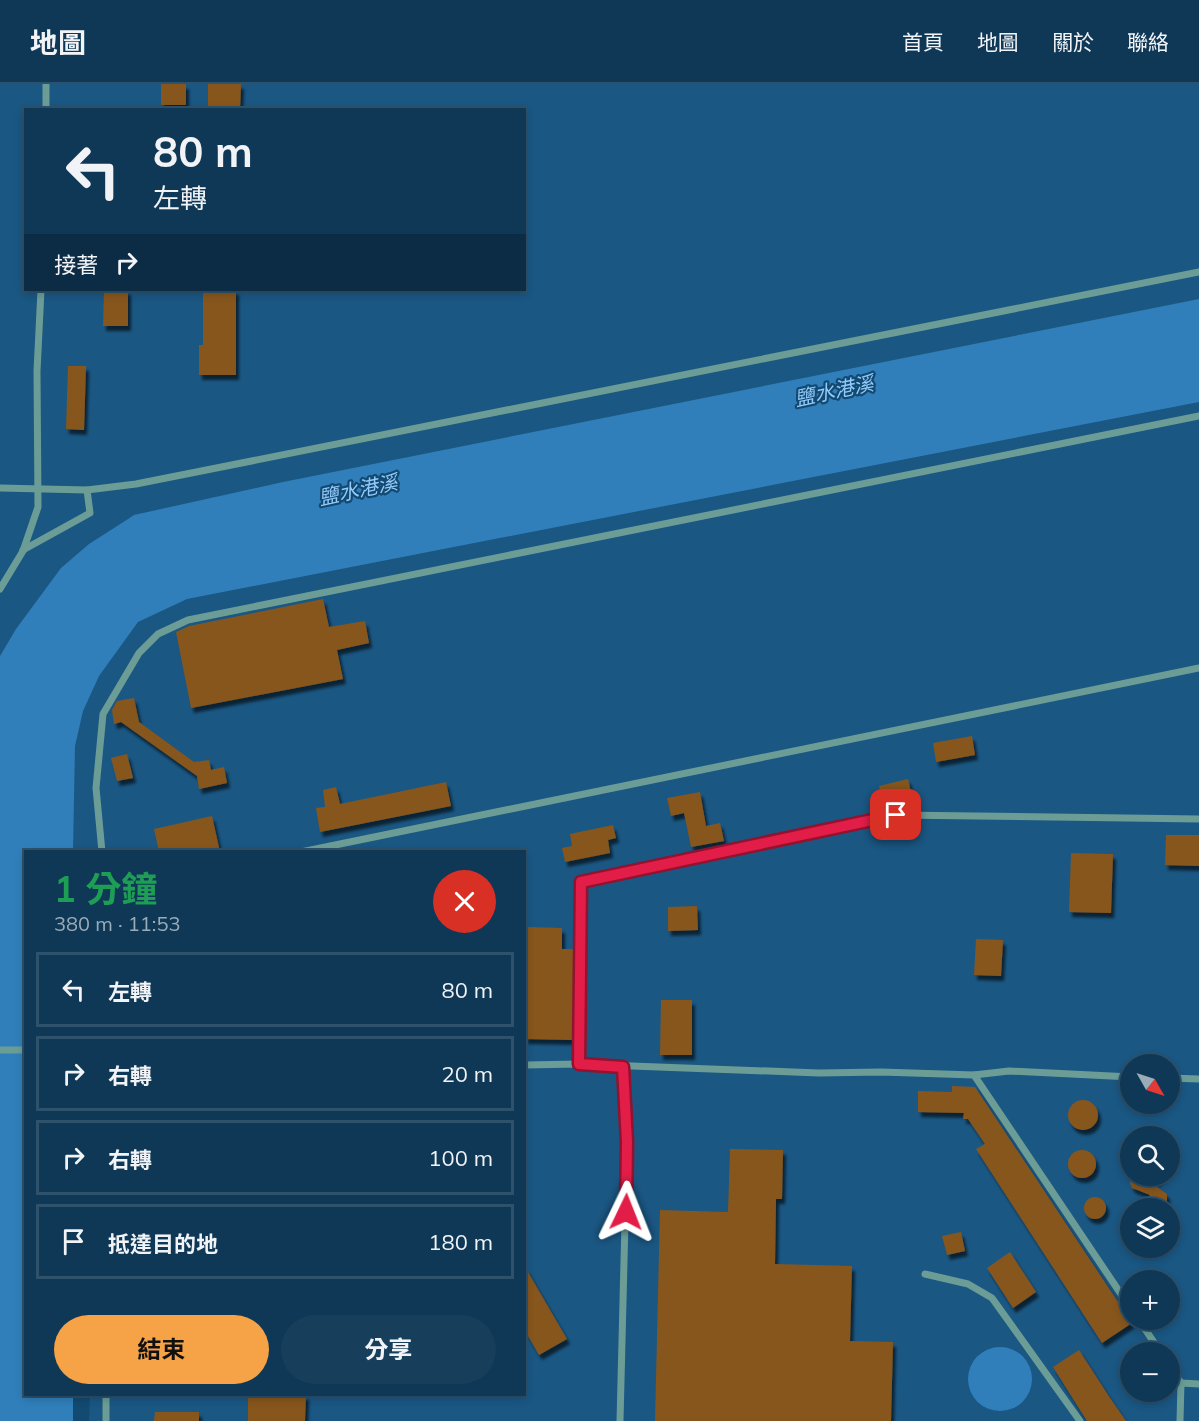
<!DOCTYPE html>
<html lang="zh-TW">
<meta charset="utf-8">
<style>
:root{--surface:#0e3856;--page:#173f5c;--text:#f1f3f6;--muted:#9bacb9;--line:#2e526c;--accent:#f6a246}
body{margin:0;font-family:Mulish,"Noto Sans TC",sans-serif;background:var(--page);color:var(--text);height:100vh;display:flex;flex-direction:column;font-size:22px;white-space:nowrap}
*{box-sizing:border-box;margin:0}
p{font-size:20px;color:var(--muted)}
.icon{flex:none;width:33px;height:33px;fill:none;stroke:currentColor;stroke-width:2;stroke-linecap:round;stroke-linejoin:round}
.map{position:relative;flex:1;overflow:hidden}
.side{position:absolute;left:24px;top:766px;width:502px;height:546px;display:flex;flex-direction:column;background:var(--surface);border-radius:0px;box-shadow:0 3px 9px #0003,0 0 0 2px var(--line)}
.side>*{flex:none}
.guide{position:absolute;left:24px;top:24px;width:502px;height:183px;border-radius:0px;box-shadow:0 3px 9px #0003,0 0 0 2px var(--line);background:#0e3856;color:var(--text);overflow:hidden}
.needle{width:39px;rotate:129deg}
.tools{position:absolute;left:1120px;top:970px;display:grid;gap:12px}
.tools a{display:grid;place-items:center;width:60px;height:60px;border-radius:50%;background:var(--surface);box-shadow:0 3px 9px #0003,0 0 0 2px var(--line);font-size:30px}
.pin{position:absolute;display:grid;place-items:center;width:51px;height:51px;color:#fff;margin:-26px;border-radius:12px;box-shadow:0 3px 9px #0006}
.me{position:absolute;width:66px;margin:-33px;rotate:2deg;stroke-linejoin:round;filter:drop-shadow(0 0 4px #0008)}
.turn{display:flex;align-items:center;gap:21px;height:126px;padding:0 30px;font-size:27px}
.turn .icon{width:78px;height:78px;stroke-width:2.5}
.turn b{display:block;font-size:42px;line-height:51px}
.then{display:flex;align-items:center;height:57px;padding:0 30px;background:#0003;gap:12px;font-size:22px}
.round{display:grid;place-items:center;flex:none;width:63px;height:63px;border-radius:32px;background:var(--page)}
.headline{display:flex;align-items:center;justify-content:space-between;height:102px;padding:0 30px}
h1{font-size:36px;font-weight:700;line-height:45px;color:#1e9e55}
.cta{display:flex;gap:12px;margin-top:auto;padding:12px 30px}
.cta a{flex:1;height:69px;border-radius:36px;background:var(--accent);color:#111;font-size:24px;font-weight:700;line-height:69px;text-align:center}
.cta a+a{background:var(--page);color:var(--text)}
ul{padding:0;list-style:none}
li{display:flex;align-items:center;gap:18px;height:75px;margin:0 12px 9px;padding:0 18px;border:3px solid var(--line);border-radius:0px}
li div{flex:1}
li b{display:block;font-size:22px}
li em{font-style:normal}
header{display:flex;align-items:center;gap:36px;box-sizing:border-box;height:84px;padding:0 30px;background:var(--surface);border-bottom:2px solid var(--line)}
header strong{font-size:28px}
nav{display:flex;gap:33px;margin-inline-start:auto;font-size:21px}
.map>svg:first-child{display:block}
.built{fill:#1a5783;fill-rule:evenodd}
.water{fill:#307fbb}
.building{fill:#87561e;filter:url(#shadow)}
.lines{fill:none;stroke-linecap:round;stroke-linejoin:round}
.lane{stroke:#6b9d96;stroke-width:7}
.route-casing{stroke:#92132f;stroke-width:15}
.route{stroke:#e11d48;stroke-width:10}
.labels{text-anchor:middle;stroke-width:4.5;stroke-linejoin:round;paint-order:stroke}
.water-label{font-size:20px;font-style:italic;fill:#93cbfb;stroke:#134a72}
</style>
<header>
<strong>地圖</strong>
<nav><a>首頁</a><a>地圖</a><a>關於</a><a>聯絡</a></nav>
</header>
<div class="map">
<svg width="1199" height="1337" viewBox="0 0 1199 1337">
<defs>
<filter id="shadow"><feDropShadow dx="3" dy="5" stdDeviation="1.5" flood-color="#0009"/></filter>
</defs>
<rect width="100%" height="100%" fill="#134a72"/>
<path class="built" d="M0,0H1199V1337H89L90,1311H525V768H26L0,993ZM26,26H525V206H26ZM1131,981H1170V1020H1131ZM1131,1053H1170V1092H1131ZM1131,1125H1170V1164H1131ZM1131,1197H1170V1236H1131ZM1131,1269H1170V1308H1131Z"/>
<g class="water">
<polygon points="1199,215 1199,318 187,515 138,538 99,592 83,627 75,662 73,768 26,768 26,1311 73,1311 73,1337 0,1337 0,572 16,545 61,484 89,460 125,437 134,431 283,398"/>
<circle cx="1000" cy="1295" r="32"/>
</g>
<g class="building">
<rect x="161" y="0" width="25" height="21"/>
<polygon points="208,0 241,0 240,26 208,26"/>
<polygon points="104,206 128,206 128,242 103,242"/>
<polygon points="203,206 236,206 236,291 199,291 199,261 203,261"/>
<polygon points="68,282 86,282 84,346 66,345"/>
<polygon points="323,515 329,543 365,537 369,559 337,566 343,595 191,624 176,548 189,542"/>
<polygon points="134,614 139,638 194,678 209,676 211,686 224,683 227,699 199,705 197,692 121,638 114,640 112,626 117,617"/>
<polygon points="972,652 975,671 936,678 933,659"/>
<polygon points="127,670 133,694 117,697 111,674"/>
<polygon points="908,695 913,717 885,724 879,702"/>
<polygon points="446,698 451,722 320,748 316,724 325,723 323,706 336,703 340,720"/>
<polygon points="700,708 706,742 720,739 724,757 691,763 684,729 671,732 667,714"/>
<polygon points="212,732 220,768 159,768 154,745"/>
<polygon points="613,741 616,754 608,756 610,769 565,778 562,764 572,762 570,750"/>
<polygon points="1166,751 1199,751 1199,782 1165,781"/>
<polygon points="1071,769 1113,770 1111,829 1069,828"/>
<polygon points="697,822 698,846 668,847 668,823"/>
<polygon points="527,843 562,844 562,865 575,865 573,956 525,955"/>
<polygon points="976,855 1003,856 1001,892 974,891"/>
<polygon points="661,916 692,916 692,971 660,971"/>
<polygon points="952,1002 975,1003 1132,1239 1102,1259 976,1065 985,1060 968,1035 963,1035 964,1029 918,1028 918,1007 952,1008"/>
<circle cx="1083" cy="1031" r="15"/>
<polygon points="730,1065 783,1066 782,1115 776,1115 775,1180 852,1182 850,1257 893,1258 891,1337 655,1337 660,1126 728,1128"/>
<circle cx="1082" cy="1080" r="14"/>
<polygon points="1133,1092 1164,1092 1153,1100 1167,1110 1167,1125 1146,1125 1142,1120 1150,1111 1132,1104 1130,1099"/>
<circle cx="1095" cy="1124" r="11"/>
<polygon points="961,1148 965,1167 947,1171 942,1152"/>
<polygon points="1010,1168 1036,1208 1013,1224 987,1184"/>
<polygon points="525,1183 567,1255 539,1271 525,1247"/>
<polygon points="1079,1266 1110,1314 1126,1337 1087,1337 1053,1283"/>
<polygon points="248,1311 306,1311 305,1337 248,1337"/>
<polygon points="155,1328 199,1328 199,1337 154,1337"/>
</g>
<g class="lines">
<g class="lane">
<polyline points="46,26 46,0"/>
<polyline points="0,404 87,406 136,400 1199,188"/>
<polyline points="23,466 90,429 87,406"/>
<polyline points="0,505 23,467 38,423 37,287 41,206"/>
<polyline points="102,768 96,704 103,630 139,569 158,550 188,536 1199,332"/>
<polyline points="301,768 1199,584"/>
<polyline points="0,966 26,966"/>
<polyline points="579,980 581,798 896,731 1199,735"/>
<polyline points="525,981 579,980 819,989 881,988 974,991 1009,987 1131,993"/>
<polyline points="974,991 1131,1225"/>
<polyline points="1170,994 1199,995"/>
<polyline points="925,1190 968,1200 992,1214 1080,1337"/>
<polyline points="1139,1236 1161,1269"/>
<polyline points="1170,1282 1181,1299"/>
<polyline points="106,1311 106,1337"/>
<polyline points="620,1337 627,1058 623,983"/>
<polyline points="1180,1337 1181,1299 1199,1300"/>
</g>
</g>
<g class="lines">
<g class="route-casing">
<polyline id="route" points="626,1128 627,1058 623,983 579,980 581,798 896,731"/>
</g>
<use href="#route" class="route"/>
</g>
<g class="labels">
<g class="water-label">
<text transform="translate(834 307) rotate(-12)" y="7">鹽水港溪</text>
<text transform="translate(358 406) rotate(-12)" y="7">鹽水港溪</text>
</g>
</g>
</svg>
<div class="tools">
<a><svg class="needle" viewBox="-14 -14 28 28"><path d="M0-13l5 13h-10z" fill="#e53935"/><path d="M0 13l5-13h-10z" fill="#9bacb9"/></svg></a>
<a><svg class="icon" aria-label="search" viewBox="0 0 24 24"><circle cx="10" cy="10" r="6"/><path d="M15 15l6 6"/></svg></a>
<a><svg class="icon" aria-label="layers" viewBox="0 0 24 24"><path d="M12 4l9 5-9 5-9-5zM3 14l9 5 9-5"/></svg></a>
<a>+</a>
<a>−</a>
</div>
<div class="pin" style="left:896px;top:731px;background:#d93025"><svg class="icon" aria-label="arrive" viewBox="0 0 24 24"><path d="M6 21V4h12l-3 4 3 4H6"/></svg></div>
<svg class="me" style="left:626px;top:1128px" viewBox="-20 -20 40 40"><path d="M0-17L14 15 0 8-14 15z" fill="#e11d48" stroke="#fff" stroke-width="4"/></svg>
<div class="guide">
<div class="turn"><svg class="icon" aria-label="left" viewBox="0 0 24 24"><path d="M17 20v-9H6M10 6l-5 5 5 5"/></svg><div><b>80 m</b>左轉</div></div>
<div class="then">接著<svg class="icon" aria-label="right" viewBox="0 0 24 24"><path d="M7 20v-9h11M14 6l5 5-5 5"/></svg></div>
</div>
<section class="side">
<div class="headline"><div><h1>1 分鐘</h1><p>380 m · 11:53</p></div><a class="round" style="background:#d93025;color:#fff"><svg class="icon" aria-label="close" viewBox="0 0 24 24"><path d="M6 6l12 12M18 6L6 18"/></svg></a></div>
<ul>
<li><svg class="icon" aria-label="left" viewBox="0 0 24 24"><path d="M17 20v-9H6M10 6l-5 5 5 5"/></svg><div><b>左轉</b></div><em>80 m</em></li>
<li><svg class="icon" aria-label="right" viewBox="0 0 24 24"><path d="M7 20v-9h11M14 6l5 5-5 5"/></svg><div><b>右轉</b></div><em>20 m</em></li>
<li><svg class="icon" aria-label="right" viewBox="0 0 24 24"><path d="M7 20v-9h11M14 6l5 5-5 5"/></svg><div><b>右轉</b></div><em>100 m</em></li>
<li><svg class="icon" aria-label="arrive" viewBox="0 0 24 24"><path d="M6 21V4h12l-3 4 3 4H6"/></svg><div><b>抵達目的地</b></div><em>180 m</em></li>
</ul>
<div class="cta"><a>結束</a><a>分享</a></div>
</section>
</div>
